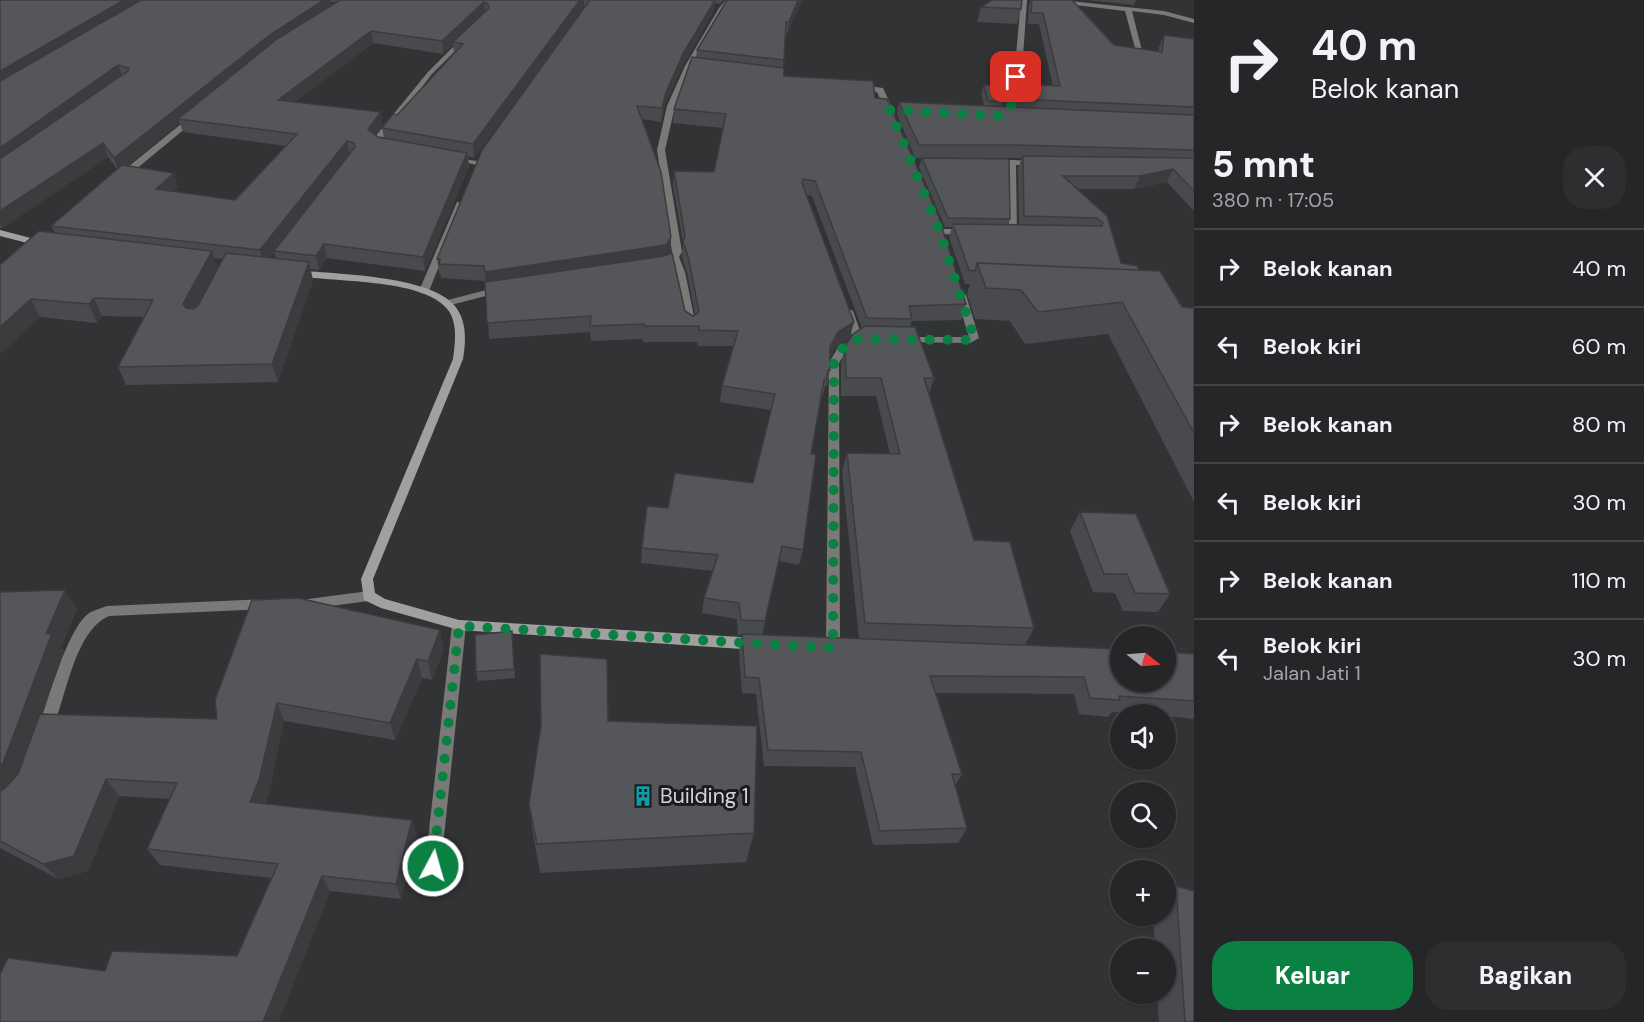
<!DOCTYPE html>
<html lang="id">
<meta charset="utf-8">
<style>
:root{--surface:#262628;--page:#2e2e30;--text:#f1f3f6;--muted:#a4a5a8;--line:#424345;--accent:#0b8043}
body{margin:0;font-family:"DM Sans",sans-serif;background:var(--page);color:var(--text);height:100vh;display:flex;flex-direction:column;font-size:22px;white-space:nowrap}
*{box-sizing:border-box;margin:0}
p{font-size:20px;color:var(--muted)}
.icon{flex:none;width:33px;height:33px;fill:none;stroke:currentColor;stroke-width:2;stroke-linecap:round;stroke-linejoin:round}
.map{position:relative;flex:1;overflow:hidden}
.side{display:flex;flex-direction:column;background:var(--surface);width:450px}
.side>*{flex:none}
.hud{background:#262628;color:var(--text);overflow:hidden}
.needle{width:39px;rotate:107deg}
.buttons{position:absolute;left:1110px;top:626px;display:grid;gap:12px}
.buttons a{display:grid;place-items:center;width:66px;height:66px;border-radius:50%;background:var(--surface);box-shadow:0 2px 4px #0004,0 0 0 2px var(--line);font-size:30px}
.pin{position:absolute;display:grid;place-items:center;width:51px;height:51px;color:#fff;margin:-26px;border-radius:12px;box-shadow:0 3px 9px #0006}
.me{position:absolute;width:66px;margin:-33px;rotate:6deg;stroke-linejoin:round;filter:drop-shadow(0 0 4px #0008)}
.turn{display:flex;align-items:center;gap:21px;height:126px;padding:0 18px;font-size:27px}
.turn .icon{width:78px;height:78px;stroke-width:2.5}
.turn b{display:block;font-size:42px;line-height:51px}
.round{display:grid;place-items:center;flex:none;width:63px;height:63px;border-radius:24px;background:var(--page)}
.headline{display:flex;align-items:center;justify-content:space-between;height:102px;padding:0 18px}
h1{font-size:36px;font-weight:800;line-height:45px}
.cta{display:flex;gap:12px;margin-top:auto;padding:12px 18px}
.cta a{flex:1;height:69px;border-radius:24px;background:var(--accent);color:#fff;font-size:24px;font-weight:800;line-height:69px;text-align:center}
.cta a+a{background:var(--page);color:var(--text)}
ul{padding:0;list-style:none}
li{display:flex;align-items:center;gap:18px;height:78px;padding:0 18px;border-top:2px solid var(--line)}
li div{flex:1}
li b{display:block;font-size:22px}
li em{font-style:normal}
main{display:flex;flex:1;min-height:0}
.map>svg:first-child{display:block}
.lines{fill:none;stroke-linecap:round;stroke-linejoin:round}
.street{fill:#7a7978;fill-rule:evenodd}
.secondary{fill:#a2a09f;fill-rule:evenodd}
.wall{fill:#494a4d;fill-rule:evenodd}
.shaded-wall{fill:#3c3c3e}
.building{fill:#555659;stroke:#3c3c3e;stroke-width:1.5}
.route{stroke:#0b8043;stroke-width:10;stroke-dasharray:0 18}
.labels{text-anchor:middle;stroke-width:6;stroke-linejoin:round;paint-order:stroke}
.near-poi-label{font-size:21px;fill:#d3d4d5;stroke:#1a1b1c;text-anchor:start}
</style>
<main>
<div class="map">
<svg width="1194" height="1022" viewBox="0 0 1194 1022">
<rect width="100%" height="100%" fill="#323335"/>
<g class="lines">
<g class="street">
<polygon points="726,0 733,0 725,9 691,66 675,106 665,150 682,252 679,257 685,272 696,326 691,329 686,326 673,265 661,269 656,266 667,261 672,252 657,150 667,106 685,66 719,8"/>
<polygon points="1021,0 1027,0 1020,100 1002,118 998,116 1012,100"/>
<polygon points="1060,0 1164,11 1194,19 1194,23 1164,15 1132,11 1144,59 1141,61 1138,59 1125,11 1058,3"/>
<polygon points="463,37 468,38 432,74 381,140 382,144 388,146 388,150 375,147 374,138 428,72"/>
<polygon points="855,84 883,88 895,114 894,116 887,114 877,92 855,88"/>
<polygon points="191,116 198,118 124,179 118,179 118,175"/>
<polygon points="450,157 477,161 481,163 477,165 449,159"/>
<polygon points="1012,160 1036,161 1040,163 1036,165 1016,165 1017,233 1013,236 1009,233 1008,165 993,165 989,163 993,161"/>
<polygon points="457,202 464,204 429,291 427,293 421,293 419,291"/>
<polygon points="941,229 967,229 971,232 967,235 938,234 938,230"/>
<polygon points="502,286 505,287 505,291 447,306 442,303 444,301"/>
<polygon points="961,292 966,295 979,338 970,343 900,342 899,340 904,337 969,337 956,295"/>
<polygon points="848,308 853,311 863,339 847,350 839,363 840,648 838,652 833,654 828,652 826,648 829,363 837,349 853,338 843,311"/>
<polygon points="369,591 374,592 375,596 374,600 369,601 308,609 303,608 301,604 303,600 308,599"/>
<path d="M267,599L272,600L274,604L272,608L267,609L109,616C73,632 66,701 50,735L45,736L40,735L38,730C47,703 67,629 89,613C94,610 102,608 107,606Z"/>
<polygon points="459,620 464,621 466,625 441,866 439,872 433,874 427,872 425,866 452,625 454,621"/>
</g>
<g class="secondary">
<polygon points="0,230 46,242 47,244 43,247 0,236"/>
<path d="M295,270C333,274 430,275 455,306C467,321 466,341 463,359L373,579L375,593L385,599L459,620L757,638L762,640L764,644L762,648L757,650L459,630L381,608L364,600L361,579L453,359C455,343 458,323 448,310C423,277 330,283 292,275L290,273Z"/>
</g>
</g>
<g class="wall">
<path d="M0,0H724L720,4L715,3L714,11L683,65L665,105L661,122L642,119L671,237L670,252L668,254L685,311L693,316L695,314L687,272L682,257L683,242L673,186L674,171L714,172L723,128L673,123L674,109L696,57L697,50L727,0H802L787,34H785L783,68L784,76L875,98L966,304L961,320L912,321L910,327L934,378L929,394L974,540L1034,628L1025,645L1194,654V719L1166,716V714H1134L1112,712L1108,717L1079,714L1074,694L935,693L962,774L955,786L967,828L958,843L873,845L855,767L764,766L756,694L742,693L739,651L742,635H738L737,619L702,613L704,598L713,571L641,563L642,548L668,508L753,483L771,410L720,402L722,386L733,346H698L697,342H643V339L591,341L590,332L489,339L486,281L441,278L440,273H439L437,259L584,8L474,158L468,156L469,167L425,271L327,258L319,270L310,269L313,280L278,382L126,385L118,367L144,317L102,316L97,323L40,317L0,354L55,233L51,226L117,169L108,157L2,228H0ZM330,2H336L331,6ZM373,43L443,54L453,44L454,53L397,115L382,128L384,138L378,137L376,135L383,126L295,102ZM180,123L183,132L286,146L235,200L173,191L178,187L174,173L127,166ZM807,195L812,196L862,328L845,346L841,364V396H876L890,454L847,453L842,471L859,639L762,635L779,561L799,565L803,550L811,454L822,395H823L825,386H827L830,370V357L835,348ZM274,252L276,259L269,258ZM214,258L223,259L218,269Z"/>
<polygon points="1031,0 1072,0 1114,45 1158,52 1159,47 1164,35 1194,39 1194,211 1167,182 1134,189 1077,189 1107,216 1121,263 1140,271 1182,307 1194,308 1194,502 1108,334 1025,344 1010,321 975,319 967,294 970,284 965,284 949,237 952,227 945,227 919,167 922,158 1010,219 1008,225 1019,225 1018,168 1022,158 915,158 897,114 899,102 984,106 981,93 984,85 1012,91 1010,99 1003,107 1014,107 1017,99 1024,91 1026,84 1053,86 1039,24 1028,24 1029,5"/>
<polygon points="1087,0 1136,0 1134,5"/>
<polygon points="981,7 1021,9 1017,24 977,22"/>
<polygon points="1080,512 1170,594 1158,612 1123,611 1115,593 1093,592 1070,531"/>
<polygon points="0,592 77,609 61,647 64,652 42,714 217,719 444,649 432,680 422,678 395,740 284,721 268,797 265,804 412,820 417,837 401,899 330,891 278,1022 0,1022 105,971 237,956 271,878 160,865 147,849 170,799 119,796 88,871 58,879 0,848"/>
<polygon points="512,631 515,678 478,681 476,672"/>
<polygon points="608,721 754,833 746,862 540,873 533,834 529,804"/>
<polygon points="1176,886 1194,1022 1159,1022 1157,993 1166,993 1166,948 1155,948 1153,915 1166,915 1166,896"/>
</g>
<g class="shaded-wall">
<polygon points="124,0 141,0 0,87 0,71"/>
<polygon points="324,0 330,0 331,9 178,119 180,123 119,172 114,158 271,34"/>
<polygon points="580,0 584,0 584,8 474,158 473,144"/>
<polygon points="715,0 714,11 683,65 665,105 661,122 662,108 666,92 684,52"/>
<polygon points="798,0 802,0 787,34 789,22"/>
<polygon points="484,2 485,14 453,42 453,44 443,54 442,41"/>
<polygon points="371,31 373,43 281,113 278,100"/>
<polygon points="118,65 123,78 0,166 0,148"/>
<polygon points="1012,91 1010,99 1000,111 1003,102"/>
<polygon points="381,112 383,126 371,142 368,129"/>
<polygon points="347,141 350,155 264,264 260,250"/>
<polygon points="103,143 108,157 2,228 0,224 0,211"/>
<polygon points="467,153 469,167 425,271 423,257"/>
<polygon points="1173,169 1167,182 1134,189 1140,176"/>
<polygon points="174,173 178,187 161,203 156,189"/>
<polygon points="671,237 670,252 666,259 486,286 485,272"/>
<polygon points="324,244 327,258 319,270 316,256"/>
<polygon points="212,251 218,269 190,322 183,304"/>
<polygon points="309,262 313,280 278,382 272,364"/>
<polygon points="94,298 102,316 97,323 89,304"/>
<polygon points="31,299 40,317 0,354 0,327"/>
<polygon points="854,322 850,337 835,348 827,363 830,347 838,332"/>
<polygon points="65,590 77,609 61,647 64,652 18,780 0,794 0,765 46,634"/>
<polygon points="440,630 444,649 432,680 428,661"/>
<polygon points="417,659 422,678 395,740 390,723"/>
<polygon points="277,703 284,721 268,797 260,819 250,802"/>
<polygon points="106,779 119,796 88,871 58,879 43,864"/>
<polygon points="412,820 417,837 401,899 396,884"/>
<polygon points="322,876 330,891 278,1022 263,1022"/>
</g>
<g class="building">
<polygon points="0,0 124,0 0,71"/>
<polygon points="141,0 324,0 271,34 114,158 103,143 0,211 0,159 128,71 129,68 118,65 0,148 0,81"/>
<polygon points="340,0 580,0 473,144 382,128 393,114 397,115 463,44 453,42 489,8 488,4 484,2 442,41 371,31 278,100 381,112 368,129 378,137 467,153 423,257 324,244 316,256 274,251 355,147 354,143 347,141 260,250 51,226 122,165 174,173 156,189 235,200 297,134 178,119 277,39"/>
<polygon points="588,0 715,0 684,52 666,92 662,108 637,106 661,172 671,237 666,245 485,272 484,266 439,264 440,259 437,259 482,150 589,1"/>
<polygon points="727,0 798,0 789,22 786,22 784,60 697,50"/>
<polygon points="992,0 1022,0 1021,9 981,7"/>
<polygon points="1032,0 1072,0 1114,45 1162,52 1164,35 1194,39 1194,107 1017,99 1026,89 1026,84 1060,86 1043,13 1031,13"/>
<polygon points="692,57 784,68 784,76 873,81 875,98 887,99 939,218 966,304 909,306 912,319 867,318 815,181 803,179 802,183 854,322 838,332 830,347 830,370 828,370 826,380 824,380 811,454 816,454 803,550 782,546 765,621 741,620 739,603 704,598 718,555 642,548 647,506 668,508 675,473 753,483 775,394 722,386 738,331 699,330 699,326 644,326 644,324 590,326 591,316 487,323 485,282 664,256 672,253 685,311 693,316 699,312 688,256 683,242 685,236 674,171 714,172 726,114 674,109"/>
<polygon points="984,85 1013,87 1012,91 1003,102 988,101"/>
<polygon points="899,102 1194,115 1194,150 1017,145 919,145"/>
<polygon points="1023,156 1194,158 1194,191 1173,169 1140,176 1063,176 1107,216 1121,263 1137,266 1140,271 977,263 975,271 969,270 953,224 1102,226 1103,222 1096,218 1024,216"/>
<polygon points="922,158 1009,159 1010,219 948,218"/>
<polygon points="39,231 212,251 183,304 186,308 193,309 198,306 226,253 309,262 272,364 118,367 153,300 94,298 89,304 31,299 0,327 0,265"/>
<polygon points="977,263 1160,271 1182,307 1194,308 1194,433 1122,302 1038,312 1021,290 986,288"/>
<polygon points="865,326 915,327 934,378 924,378 974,540 1010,542 1034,628 865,623 847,453 900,454 881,378 846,378 845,346 853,334"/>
<polygon points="1080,512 1136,514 1170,594 1135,593 1127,574 1104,574"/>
<polygon points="65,590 46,634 52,633 3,763 0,765 0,592"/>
<polygon points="298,598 440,630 428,661 417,659 390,723 277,703 259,780 250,802 412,820 396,884 322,876 263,1022 0,1022 0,974 8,958 105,971 112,951 237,956 278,864 147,849 177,783 106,779 74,856 43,864 0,841 0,791 4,789 18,774 40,714 217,719 215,700 252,600"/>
<polygon points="512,631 514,669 476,672 475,635"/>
<polygon points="742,634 1120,649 1120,681 1166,681 1166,652 1194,654 1194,701 1119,696 1120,700 1090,698 1084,677 930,676 962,774 952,774 967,828 880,831 861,752 768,750 759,678 745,677"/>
<polygon points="540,654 607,659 608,721 757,726 754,833 537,844 529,804 541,725"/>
<polygon points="1176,886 1194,891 1194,1022 1185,1022"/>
</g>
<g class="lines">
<path class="route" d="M433,866L459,626L833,648L834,363C838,349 846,345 858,339L969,340L974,338L940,232L890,110L1002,116L1016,100V77"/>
</g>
<defs>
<g id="building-bare" transform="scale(1.62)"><path d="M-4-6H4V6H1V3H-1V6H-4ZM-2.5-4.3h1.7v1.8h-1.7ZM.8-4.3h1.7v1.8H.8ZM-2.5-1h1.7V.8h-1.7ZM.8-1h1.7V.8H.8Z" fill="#0f9aa8" stroke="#1a1b1c" stroke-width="2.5" paint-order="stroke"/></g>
</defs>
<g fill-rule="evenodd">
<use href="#building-bare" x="643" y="796"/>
</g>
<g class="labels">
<g class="near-poi-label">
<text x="660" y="803">Building 1</text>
</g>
</g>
</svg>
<div class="buttons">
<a><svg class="needle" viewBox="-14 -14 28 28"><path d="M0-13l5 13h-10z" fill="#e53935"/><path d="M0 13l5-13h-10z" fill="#a4a5a8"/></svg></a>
<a><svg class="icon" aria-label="sound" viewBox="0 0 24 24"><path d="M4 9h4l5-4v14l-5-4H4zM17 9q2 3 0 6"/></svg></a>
<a><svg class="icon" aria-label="search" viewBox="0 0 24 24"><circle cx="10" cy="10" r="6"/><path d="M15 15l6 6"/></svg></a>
<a>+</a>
<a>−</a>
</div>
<div class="pin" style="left:1016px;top:77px;background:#d93025"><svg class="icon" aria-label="arrive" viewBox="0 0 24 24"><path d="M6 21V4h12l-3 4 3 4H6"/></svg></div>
<svg class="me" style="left:433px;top:866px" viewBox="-20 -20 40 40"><circle r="17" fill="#0b8043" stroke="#fff" stroke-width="3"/><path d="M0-11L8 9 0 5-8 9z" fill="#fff"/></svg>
</div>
<section class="side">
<div class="hud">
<div class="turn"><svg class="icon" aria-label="right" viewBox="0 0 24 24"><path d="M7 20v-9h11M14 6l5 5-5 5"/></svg><div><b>40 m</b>Belok kanan</div></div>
</div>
<div class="headline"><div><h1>5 mnt</h1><p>380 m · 17:05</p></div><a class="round"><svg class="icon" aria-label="close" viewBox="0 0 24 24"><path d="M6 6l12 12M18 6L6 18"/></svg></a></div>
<ul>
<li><svg class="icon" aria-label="right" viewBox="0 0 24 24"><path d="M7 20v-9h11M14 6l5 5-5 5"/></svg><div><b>Belok kanan</b></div><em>40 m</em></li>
<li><svg class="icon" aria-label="left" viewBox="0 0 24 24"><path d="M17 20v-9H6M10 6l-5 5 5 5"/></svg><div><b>Belok kiri</b></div><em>60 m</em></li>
<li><svg class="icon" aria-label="right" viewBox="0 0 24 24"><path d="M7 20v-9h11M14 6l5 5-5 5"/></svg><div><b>Belok kanan</b></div><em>80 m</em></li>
<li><svg class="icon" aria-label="left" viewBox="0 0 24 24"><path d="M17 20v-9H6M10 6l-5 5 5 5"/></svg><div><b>Belok kiri</b></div><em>30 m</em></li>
<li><svg class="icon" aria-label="right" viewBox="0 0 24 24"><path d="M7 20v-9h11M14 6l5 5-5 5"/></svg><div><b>Belok kanan</b></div><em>110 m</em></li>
<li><svg class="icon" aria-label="left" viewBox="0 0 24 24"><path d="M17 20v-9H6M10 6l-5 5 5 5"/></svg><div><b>Belok kiri</b><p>Jalan Jati 1</p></div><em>30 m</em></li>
</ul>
<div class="cta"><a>Keluar</a><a>Bagikan</a></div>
</section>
</main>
